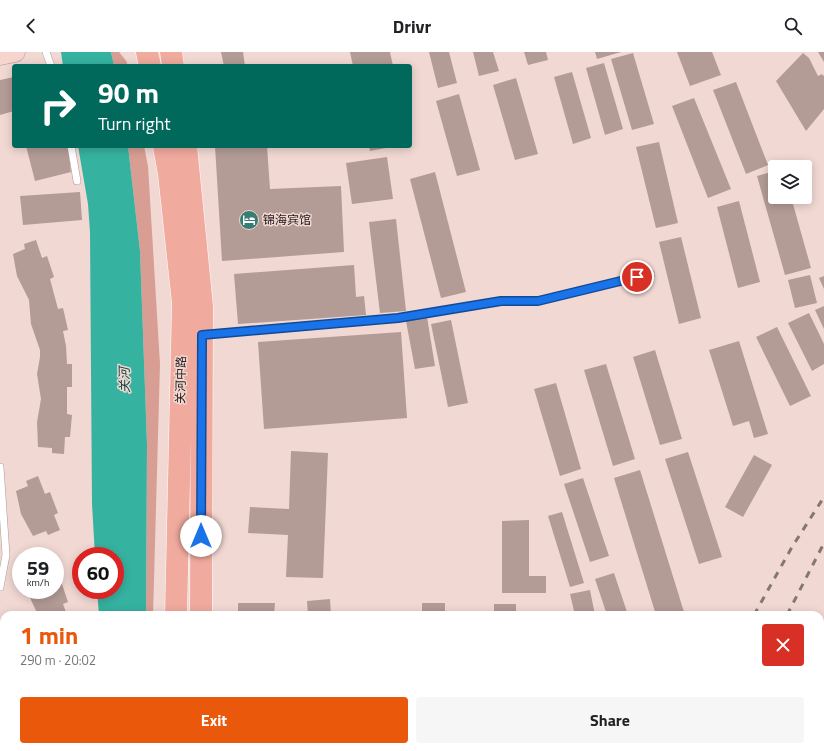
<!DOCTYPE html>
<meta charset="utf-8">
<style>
:root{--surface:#fff;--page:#f6f6f6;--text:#202124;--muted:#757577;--accent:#ea580c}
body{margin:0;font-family:"Titillium Web","Noto Sans SC",sans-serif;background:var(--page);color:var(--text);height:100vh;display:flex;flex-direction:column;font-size:15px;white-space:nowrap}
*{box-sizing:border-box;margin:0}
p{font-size:13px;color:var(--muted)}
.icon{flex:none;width:22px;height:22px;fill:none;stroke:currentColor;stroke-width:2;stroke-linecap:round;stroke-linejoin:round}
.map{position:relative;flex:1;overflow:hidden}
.details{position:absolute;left:0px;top:559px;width:824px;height:140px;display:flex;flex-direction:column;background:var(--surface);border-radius:12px 12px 0 0;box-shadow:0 2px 10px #0003}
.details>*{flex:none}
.guide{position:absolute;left:12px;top:12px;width:400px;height:84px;border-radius:4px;box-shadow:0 2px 10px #0003;background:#00695c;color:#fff;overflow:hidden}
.buttons{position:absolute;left:768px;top:108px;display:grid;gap:8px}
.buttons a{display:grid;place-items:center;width:44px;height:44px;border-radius:4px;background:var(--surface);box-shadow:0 2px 10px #0003;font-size:20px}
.speed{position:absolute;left:12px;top:495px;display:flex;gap:8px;font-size:20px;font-weight:700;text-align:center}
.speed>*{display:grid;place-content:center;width:52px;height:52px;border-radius:50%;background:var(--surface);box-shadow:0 2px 10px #0003;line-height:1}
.speed small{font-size:10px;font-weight:400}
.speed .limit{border:6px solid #d22;background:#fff;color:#111}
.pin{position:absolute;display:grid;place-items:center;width:34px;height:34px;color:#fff;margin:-17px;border:2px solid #fff;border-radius:50%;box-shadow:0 1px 4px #0007}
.me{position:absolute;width:44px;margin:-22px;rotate:0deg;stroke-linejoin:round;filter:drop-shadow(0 0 3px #0008)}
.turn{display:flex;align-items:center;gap:14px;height:84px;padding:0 20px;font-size:18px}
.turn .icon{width:52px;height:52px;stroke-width:2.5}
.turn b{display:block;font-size:28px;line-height:34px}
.round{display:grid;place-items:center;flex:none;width:42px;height:42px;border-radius:4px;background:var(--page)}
.headline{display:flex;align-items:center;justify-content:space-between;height:68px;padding:0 20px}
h1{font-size:24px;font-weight:700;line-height:30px;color:var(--accent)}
.primary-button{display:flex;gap:8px;margin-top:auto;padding:8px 20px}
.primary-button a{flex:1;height:46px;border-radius:4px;background:var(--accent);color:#fff;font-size:16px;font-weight:700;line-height:46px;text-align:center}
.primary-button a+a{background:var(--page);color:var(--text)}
header{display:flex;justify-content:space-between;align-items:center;height:52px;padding:0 20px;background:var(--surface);font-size:18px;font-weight:700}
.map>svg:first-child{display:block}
.green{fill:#d89e93}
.water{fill:#36b2a1}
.building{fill:#b39b96}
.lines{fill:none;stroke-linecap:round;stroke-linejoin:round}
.service-casing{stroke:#b09894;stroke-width:8}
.minor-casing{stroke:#b09894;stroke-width:15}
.secondary-casing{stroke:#b09894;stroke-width:21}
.primary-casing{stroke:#fff;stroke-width:23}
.service{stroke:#fff;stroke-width:7}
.minor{stroke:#fff;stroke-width:14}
.secondary{stroke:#f8d4cf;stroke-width:20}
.primary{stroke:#f0aa9e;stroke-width:22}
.rail{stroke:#867673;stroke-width:3;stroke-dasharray:7 7;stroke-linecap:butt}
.route-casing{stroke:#114b97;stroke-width:10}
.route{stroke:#1a73e8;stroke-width:7}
.labels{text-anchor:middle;stroke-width:3;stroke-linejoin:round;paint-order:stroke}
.poi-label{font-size:12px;fill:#211817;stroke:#f1d8d3;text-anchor:start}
.street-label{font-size:12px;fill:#211817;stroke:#f1d8d3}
.water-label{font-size:13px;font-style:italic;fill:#10453e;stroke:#f1d8d3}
</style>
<header><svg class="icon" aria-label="back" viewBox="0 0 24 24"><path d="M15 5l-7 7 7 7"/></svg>Drivr<svg class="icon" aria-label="search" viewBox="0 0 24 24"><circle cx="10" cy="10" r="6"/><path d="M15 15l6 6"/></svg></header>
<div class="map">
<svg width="824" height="699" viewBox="0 0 824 699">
<rect width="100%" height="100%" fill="#f1d8d3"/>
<g class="green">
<polygon points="111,0 119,0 127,10 127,14 114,14"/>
<polygon points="128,94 144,94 148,114 160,312 153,563 146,563 147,392 140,199"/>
</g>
<g class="water">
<polygon points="61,0 111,0 114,14 63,14"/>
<polygon points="78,94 128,94 140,199 147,392 146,563 99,563 97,538 115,538 115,504 95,504 92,452 90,180 88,152"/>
<rect x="94" y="695" width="44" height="4"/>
</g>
<g class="building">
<polygon points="221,0 243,0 245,14 224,14"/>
<polygon points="350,0 390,0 393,14 353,14"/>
<polygon points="429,0 449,0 457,31 438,36"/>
<polygon points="473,0 493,0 499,19 479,24"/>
<polygon points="524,0 546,0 548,8 528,13"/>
<polygon points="595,0 621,0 597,7"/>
<polygon points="677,0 712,0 721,23 690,34"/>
<polygon points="818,0 824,0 824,10"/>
<polygon points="633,1 654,72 632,78 611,7"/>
<polygon points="803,1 809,6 818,24 822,22 823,24 824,23 824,57 806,79 776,29"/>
<polygon points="604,11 623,77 605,83 586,16"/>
<polygon points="572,20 591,86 573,92 554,25"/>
<polygon points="14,25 14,59 0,63 0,28"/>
<polygon points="516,26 538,102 515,108 493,33"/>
<polygon points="736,30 768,113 746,122 713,38"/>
<polygon points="459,42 480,118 457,124 436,49"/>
<polygon points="694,46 731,137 708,146 672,54"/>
<polygon points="659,90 678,171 656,176 636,95"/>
<polygon points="26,94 68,94 71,120 35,129"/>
<polygon points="215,94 267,94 270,137 341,134 344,200 222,209"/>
<polygon points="369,94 391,94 391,95 370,99"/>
<polygon points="387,105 393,147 352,152 346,111"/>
<polygon points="775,119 775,145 791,145 811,216 785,223 757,124"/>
<polygon points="435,120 466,240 441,246 410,127"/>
<polygon points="80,140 82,168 23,173 20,144"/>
<polygon points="739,149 760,230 738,236 717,155"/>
<polygon points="396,167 406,259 380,261 369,170"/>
<polygon points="681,185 701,266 679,272 659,190"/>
<polygon points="36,188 42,206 47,204 54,225 50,227 58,257 63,256 68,278 63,279 66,294 67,312 72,312 72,335 67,335 67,362 72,363 70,385 65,385 64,402 52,401 52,396 38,395 37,370 41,347 37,322 40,305 40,298 31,272 29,248 17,224 13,202 25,197 24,192"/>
<polygon points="354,213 356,245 364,244 366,263 238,272 234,222"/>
<polygon points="810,223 817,251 795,256 788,228"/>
<polygon points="824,224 824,237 819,226"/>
<polygon points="824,254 824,277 815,258"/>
<polygon points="809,261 824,292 824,312 812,319 788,271"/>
<polygon points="427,265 435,314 415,317 406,269"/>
<polygon points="451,268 468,351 448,355 431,272"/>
<polygon points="777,275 811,344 790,354 756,285"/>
<polygon points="401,280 407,366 264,377 258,290"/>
<polygon points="739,289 768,382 754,386 749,369 733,374 709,298"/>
<polygon points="655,298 682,387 660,393 633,305"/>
<polygon points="606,312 635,407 613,414 584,318"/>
<polygon points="556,331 581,417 560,424 534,337"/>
<polygon points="291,399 328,401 323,526 286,525 288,483 248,481 250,455 289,457"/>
<polygon points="688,400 722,505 699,512 665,407"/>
<polygon points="754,403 772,413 743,465 725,455"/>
<polygon points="640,418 684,560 674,563 656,563 614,426"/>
<polygon points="38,424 45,442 50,440 58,461 54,463 60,478 48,483 46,479 33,484 21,462 16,439 28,434 26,429"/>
<polygon points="583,426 609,504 590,510 564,432"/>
<polygon points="562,460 584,531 570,535 548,464"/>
<polygon points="529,468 529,524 546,524 546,541 502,541 502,469"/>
<polygon points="614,521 628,563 607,563 595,527"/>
<polygon points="61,529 68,550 63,552 67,563 38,563 31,548 29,538 55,538 55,530"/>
<polygon points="590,538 595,563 575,563 570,542"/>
<polygon points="330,547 331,563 308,563 307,549"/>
<polygon points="238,551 275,551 274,563 238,563"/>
<rect x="422" y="551" width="23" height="12"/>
<rect x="494" y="552" width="22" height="11"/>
<polygon points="36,695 71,695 70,699 35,699"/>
<polygon points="436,695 449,695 450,699 436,699"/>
<rect x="451" y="695" width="25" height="4"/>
<rect x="479" y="695" width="17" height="4"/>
<rect x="499" y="695" width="60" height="4"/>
<rect x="588" y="695" width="24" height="4"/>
</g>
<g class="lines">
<g class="service-casing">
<g id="service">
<polyline points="46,0 51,14"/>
<polyline points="71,94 77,129"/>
<polyline points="204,283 399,266 501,249 538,249 651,222"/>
<polyline points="0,415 6,503 0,535"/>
<polyline points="0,608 4,626"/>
<polyline points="0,677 4,659"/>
<polyline points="245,699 245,695"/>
<polyline points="266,699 266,695"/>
<polyline points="289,699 289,695"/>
<polyline points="310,699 310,695"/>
</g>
</g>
<g class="minor-casing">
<polyline id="minor" points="402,695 403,699"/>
</g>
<g class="secondary-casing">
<polyline id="secondary" points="0,3 15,0"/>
</g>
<g class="primary-casing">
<g id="primary">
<polyline points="147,0 150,14"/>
<polyline points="171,0 173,14"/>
<polyline points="164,94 169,122 183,251 176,563"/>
<polyline points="186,94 202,254 201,563"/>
<polyline points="169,699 169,695"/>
<polyline points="196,699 196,695"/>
</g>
</g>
<use href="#service" class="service"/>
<use href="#minor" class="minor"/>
<use href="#secondary" class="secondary"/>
<use href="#primary" class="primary"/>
<g class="rail">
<polyline points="754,563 792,495 824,445"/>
<polyline points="787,563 824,491"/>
<polyline points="679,699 681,695"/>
<polyline points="717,699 719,695"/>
</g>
</g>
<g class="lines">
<g class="route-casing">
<polyline id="route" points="201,484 202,283 398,266 501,249 538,249 637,225"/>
</g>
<use href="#route" class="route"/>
</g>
<defs>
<g id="hotel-disc" transform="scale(1)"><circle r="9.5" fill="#377d72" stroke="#f1d8d3"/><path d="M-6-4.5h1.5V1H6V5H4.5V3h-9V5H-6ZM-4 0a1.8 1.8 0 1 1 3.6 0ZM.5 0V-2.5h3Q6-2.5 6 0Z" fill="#fff"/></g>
</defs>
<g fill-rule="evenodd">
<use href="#hotel-disc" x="249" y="168"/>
</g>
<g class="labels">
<g class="poi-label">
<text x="263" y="172">锦海宾馆</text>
</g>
<g class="street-label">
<text transform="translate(181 328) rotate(-89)" y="4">关河中路</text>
</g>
<g class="water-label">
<text transform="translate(124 328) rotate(-91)" y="5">关河</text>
</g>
</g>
</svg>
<div class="buttons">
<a><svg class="icon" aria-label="layers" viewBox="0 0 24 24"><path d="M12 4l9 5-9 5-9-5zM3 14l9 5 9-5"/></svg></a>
</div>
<div class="speed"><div>59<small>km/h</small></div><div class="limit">60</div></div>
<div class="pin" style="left:637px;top:225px;background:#d93025"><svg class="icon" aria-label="arrive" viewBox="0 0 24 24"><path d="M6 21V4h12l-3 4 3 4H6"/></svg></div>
<svg class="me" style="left:201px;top:484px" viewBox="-20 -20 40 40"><circle r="19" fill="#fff"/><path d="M0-13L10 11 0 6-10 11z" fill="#1a73e8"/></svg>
<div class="guide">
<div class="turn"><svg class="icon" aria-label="right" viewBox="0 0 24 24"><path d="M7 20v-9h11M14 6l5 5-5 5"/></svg><div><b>90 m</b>Turn right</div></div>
</div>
<section class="details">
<div class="headline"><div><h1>1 min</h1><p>290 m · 20:02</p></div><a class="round" style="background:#d93025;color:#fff"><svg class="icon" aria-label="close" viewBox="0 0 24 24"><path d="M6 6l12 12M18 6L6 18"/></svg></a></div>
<div class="primary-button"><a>Exit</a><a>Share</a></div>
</section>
</div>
